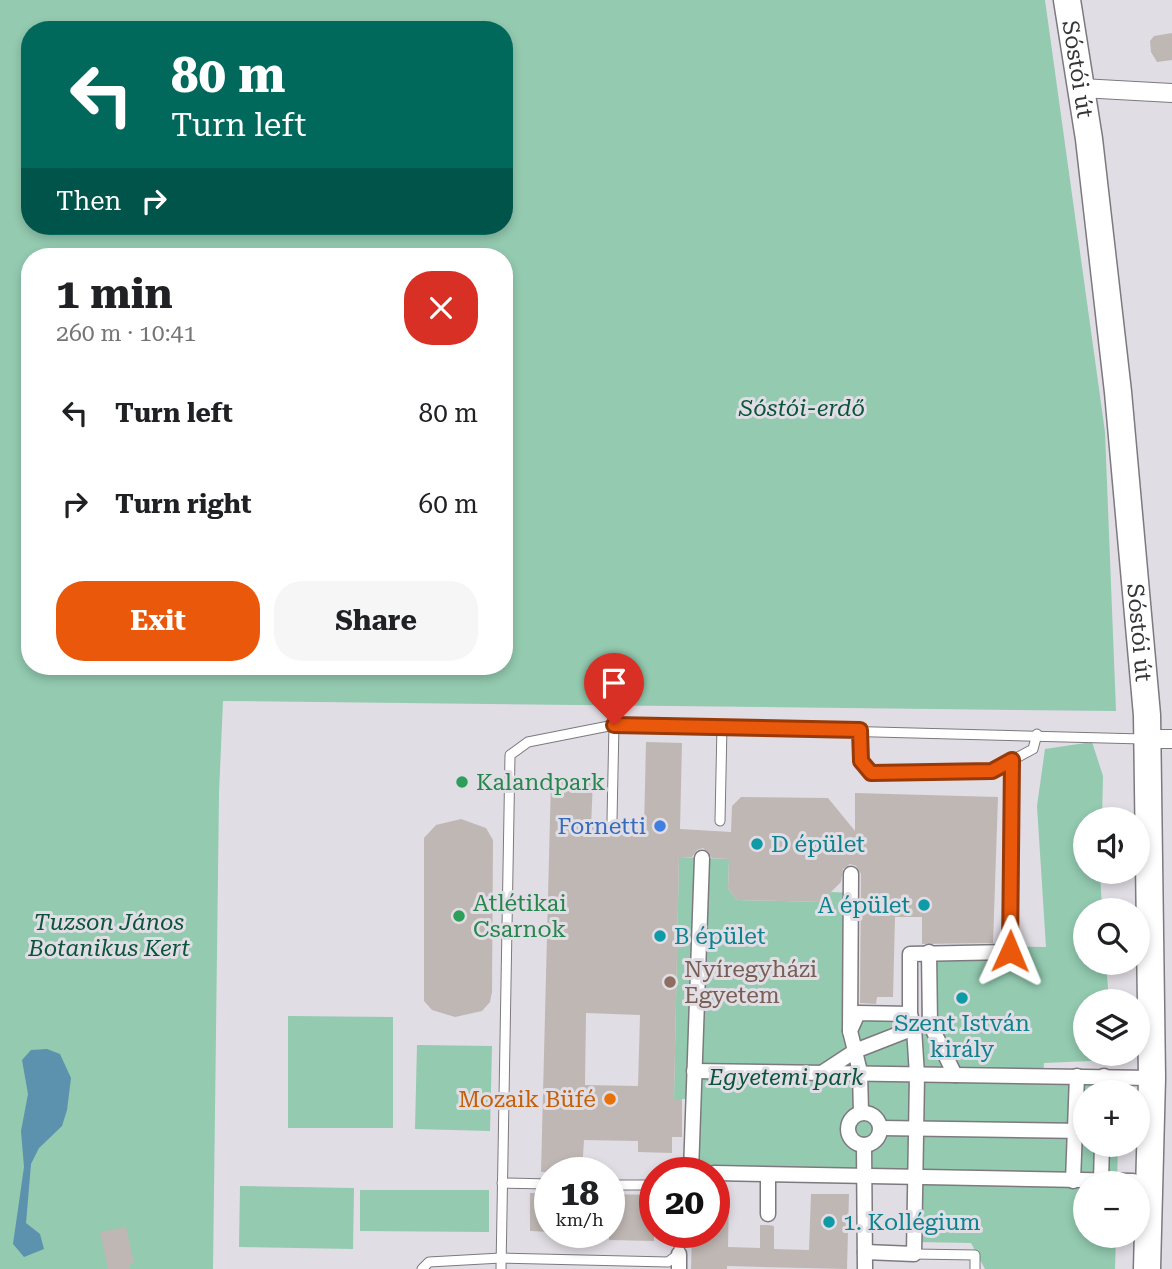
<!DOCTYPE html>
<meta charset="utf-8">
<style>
:root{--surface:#fff;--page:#f6f6f6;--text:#202124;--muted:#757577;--accent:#ea580c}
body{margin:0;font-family:"Roboto Serif",serif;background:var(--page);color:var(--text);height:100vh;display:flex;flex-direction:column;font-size:26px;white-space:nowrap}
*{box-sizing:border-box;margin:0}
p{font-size:23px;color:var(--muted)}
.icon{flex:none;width:38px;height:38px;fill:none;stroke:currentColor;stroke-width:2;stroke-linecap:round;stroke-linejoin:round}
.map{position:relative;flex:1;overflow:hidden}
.panel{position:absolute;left:21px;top:248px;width:492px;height:427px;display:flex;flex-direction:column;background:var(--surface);border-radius:28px;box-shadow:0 4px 10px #0003}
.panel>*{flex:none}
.hud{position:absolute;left:21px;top:21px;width:492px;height:214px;border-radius:28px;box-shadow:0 4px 10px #0003;background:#00695c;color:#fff;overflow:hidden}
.buttons{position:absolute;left:1073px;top:807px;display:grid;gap:14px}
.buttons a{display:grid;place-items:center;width:77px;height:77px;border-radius:50%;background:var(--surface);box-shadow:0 4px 10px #0003;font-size:35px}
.speed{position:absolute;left:534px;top:1157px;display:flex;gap:14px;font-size:35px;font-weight:700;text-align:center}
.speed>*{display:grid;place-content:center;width:91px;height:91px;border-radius:50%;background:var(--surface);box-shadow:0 4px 10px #0003;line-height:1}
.speed small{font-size:18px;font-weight:400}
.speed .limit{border:10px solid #d22;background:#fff;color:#111}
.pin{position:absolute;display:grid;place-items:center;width:60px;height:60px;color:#fff;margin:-72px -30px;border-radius:50% 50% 50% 0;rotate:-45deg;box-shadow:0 0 7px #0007}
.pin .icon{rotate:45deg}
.me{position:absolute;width:77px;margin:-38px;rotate:1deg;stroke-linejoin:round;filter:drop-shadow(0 0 5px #0008)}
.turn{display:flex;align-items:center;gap:24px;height:147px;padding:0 35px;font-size:32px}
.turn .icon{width:91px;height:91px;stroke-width:2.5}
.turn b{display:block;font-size:49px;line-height:60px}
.then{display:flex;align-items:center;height:66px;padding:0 35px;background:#0003;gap:14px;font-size:26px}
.round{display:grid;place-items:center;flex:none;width:74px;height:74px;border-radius:28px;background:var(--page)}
.headline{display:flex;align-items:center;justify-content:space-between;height:119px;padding:0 35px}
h1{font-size:42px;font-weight:700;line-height:52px}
.cta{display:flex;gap:14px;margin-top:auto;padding:14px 35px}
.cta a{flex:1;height:80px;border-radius:28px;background:var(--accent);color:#fff;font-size:28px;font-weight:700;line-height:80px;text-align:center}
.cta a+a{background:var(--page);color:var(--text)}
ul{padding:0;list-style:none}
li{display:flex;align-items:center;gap:21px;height:91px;padding:0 35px}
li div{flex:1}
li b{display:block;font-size:26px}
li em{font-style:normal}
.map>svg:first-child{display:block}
.green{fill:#93cab0;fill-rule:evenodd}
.water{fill:#5c92ad}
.building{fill:#bfb7b3;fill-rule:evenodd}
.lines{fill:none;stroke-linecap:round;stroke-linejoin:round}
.service-casing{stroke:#7d797f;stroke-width:11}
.pedestrian-casing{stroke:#7d797f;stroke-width:17}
.minor-casing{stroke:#7d797f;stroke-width:20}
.secondary-casing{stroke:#7d797f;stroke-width:29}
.service{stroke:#fff;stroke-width:9}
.pedestrian{stroke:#fff;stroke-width:14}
.minor{stroke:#fff;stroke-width:18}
.secondary{stroke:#fff;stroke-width:26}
.route-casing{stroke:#983908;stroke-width:18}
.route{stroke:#ea580c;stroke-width:12}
.leisure-dot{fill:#2e9e5b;stroke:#e1dde4;stroke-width:2.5}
.shop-dot{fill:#3f7fe0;stroke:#e1dde4;stroke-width:2.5}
.culture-dot{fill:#0f9aa8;stroke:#e1dde4;stroke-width:2.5}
.education-dot{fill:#8d6e63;stroke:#e1dde4;stroke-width:2.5}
.food-dot{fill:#e8710a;stroke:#e1dde4;stroke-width:2.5}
.labels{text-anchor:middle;stroke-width:6;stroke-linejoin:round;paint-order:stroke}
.street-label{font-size:23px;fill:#363537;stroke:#e1dde4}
.park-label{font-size:23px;font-style:italic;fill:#0b543b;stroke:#e1dde4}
.leisure-label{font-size:23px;fill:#27864d;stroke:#e1dde4;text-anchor:start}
.shop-label{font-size:23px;fill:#366cbe;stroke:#e1dde4;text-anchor:end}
.culture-label{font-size:23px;fill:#0d838f;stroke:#e1dde4;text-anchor:start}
.education-label{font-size:23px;fill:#785e54;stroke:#e1dde4;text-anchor:start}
.food-label{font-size:23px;fill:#c56008;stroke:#e1dde4;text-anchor:end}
</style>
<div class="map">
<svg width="1172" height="1269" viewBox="0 0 1172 1269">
<rect width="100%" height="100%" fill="#e1dde4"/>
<g class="green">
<path d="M0,0H1045L1105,432L1116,711L223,701L219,793L213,1269H0ZM30,30H504V226H30ZM30,257H504V667H30Z"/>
<polygon points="1092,742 1103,776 1102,819 1085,819 1085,872 1100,872 1102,910 1085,910 1085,962 1106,963 1109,1001 1085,1001 1085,1054 1113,1054 1114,1060 1044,1063 1043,1076 1120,1077 1120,1092 1085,1092 1085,1144 1118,1145 1117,1183 1085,1183 1085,1236 1116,1236 1115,1269 985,1269 971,1243 916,1242 916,1176 694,1169 693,1099 674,1099 679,857 729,859 728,889 737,900 821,902 831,892 853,893 851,1008 892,1019 893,1037 921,1035 922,945 1046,947 1037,806 1045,749"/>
<polygon points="288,1016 393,1017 393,1128 288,1128"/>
<polygon points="417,1045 492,1046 490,1131 415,1129"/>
<polygon points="240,1186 354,1188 353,1249 239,1247"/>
<polygon points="360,1190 489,1190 489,1232 360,1231"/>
</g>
<polygon class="water" points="47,1049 60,1054 71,1078 67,1110 62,1126 39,1148 31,1164 26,1223 40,1234 44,1249 24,1257 13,1244 24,1167 21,1131 28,1094 22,1060 31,1050"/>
<g class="building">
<polygon points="1172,33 1172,60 1157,62 1151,52 1150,41 1154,36"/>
<path d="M646,742L682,743L680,829L731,832L732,806L741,797L828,798L855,831V793L998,797L993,943L922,944V917H895L893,997H877L876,1004L860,1003L861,874L856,866L850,864L843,869L841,882L821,902L737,900L728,889L729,859L712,858L703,848L697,850L692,857H679L674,1099H682V1137H672V1153L638,1152V1141L584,1140L582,1172H541L551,779L593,780L591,827L644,829ZM586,1013L640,1015L638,1086L585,1085Z"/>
<polygon points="461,819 486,828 493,840 492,992 490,1002 482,1011 455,1017 432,1010 424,1001 424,838 436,825"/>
<polygon points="530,1193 550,1193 550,1232 530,1231"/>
<polygon points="714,1193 729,1193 728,1247 760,1248 760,1225 768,1225 774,1226 774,1249 809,1250 811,1194 849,1194 847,1269 727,1266 727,1269 691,1269 692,1232 714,1232"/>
<polygon points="609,1194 654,1195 654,1241 609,1240"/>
<polygon points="126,1227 134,1263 129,1265 130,1269 108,1269 100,1232"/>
</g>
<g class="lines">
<g class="service-casing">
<g id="service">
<polyline points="860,730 861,761 871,773 992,771 1033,749 1037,734"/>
<polyline points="612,820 614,725"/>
<polyline points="720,821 722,726"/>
<polyline points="1010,952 1012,760"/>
<polyline points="502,1183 550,1184"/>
<polyline points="609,1185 654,1185"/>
<polyline points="914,1254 975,1255 975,1269"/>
<polyline points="422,1269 429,1262 501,1258 668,1262 679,1254 680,1232"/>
<polyline points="501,1269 510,755 528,742 614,725 1143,739"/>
</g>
</g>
<g class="pedestrian-casing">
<g id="pedestrian">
<polyline points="929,952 930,1024 955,1075"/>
<polyline points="850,1031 851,874"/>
<polyline points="694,1071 1152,1078"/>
<polyline points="823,1072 855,1051 850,1031 858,1013 910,1014"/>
<polyline points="1104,1092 1104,1076"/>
<circle cx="864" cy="1129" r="16"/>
<polyline points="861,1113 860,1072 855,1051 914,1028 910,1014 910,954 1010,952"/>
<polyline points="881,1128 1085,1131"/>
<polyline points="864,1145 865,1269"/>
<polyline points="691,1172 702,858"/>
<polyline points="714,1173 1133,1181"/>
<polyline points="1073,1181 1077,1076"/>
<polyline points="1101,1181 1102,1144"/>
<polyline points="768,1214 768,1175"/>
<polyline points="865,1252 914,1254 917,1075 914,1028"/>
<polyline points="679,1269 679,1254"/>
</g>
</g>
<g class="minor-casing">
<g id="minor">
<polyline points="1081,88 1172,93"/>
<polyline points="1148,739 1172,739"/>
</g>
</g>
<g class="secondary-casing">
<g id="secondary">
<path id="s1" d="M1067,0L1089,139L1118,392L1147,715L1152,1078L1147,1269"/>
</g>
</g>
<use href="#service" class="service"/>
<use href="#pedestrian" class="pedestrian"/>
<use href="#minor" class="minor"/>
<use href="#secondary" class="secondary"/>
</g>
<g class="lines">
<g class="route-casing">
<polyline id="route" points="614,725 860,730 861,761 871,773 992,771 1012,760 1010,951"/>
</g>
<use href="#route" class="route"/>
</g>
<g class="leisure-dot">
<circle cx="462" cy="782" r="7"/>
<circle cx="459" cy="916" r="7"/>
</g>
<circle class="shop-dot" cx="660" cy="826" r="7"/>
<g class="culture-dot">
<circle cx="757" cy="844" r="7"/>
<circle cx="924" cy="905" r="7"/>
<circle cx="660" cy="936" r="7"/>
<circle cx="962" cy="998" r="7"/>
<circle cx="829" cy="1222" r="7"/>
</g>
<circle class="education-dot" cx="670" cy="982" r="7"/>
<circle class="food-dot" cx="610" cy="1099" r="7"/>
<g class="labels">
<g class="street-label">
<text dy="8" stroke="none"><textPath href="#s1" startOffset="70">Sóstói út</textPath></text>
<text dy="8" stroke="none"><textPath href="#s1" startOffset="637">Sóstói út</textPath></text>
</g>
<g class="park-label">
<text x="802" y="416">Sóstói-erdő</text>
<text x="109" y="930">Tuzson János<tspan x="109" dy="26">Botanikus Kert</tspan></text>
<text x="786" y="1085">Egyetemi park</text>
</g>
<g class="leisure-label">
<text x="476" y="790">Kalandpark</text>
<text x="473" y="911">Atlétikai<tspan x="473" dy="26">Csarnok</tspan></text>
</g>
<g class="shop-label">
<text x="646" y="834">Fornetti</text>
</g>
<g class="culture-label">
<text x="771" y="852">D épület</text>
<text x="910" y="913" text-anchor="end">A épület</text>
<text x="674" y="944">B épület</text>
<text x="962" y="1031" text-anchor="middle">Szent István<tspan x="962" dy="26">király</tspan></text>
<text x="843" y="1230">1. Kollégium</text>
</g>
<g class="education-label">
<text x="684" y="977">Nyíregyházi<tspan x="684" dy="26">Egyetem</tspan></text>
</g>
<g class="food-label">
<text x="596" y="1107">Mozaik Büfé</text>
</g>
</g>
</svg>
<div class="buttons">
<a><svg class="icon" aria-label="sound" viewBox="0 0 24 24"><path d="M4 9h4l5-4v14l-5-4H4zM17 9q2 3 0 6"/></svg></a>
<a><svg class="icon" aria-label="search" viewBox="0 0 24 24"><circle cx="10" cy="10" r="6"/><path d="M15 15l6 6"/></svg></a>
<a><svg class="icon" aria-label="layers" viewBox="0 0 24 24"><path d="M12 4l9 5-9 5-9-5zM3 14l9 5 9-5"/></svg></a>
<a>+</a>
<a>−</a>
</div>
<div class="speed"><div>18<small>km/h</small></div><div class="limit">20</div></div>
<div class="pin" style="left:614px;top:725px;background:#d93025"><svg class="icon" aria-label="arrive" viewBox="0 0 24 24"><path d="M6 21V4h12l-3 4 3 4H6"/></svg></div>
<svg class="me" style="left:1010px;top:951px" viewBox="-20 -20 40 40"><path d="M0-17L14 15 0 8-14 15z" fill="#ea580c" stroke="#fff" stroke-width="4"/></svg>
<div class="hud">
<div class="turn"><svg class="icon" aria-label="left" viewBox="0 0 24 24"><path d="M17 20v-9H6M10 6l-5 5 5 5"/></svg><div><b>80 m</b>Turn left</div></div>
<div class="then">Then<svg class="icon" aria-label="right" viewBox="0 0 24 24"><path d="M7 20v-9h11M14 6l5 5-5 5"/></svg></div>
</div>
<section class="panel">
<div class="headline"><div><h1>1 min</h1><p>260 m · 10:41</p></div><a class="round" style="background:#d93025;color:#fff"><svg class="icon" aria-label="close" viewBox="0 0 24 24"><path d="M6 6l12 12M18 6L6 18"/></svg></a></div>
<ul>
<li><svg class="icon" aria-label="left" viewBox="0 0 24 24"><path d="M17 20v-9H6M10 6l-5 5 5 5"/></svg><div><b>Turn left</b></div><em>80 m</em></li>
<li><svg class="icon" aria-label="right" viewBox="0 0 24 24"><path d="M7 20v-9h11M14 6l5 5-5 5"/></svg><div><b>Turn right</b></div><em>60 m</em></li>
</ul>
<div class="cta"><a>Exit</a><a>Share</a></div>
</section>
</div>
